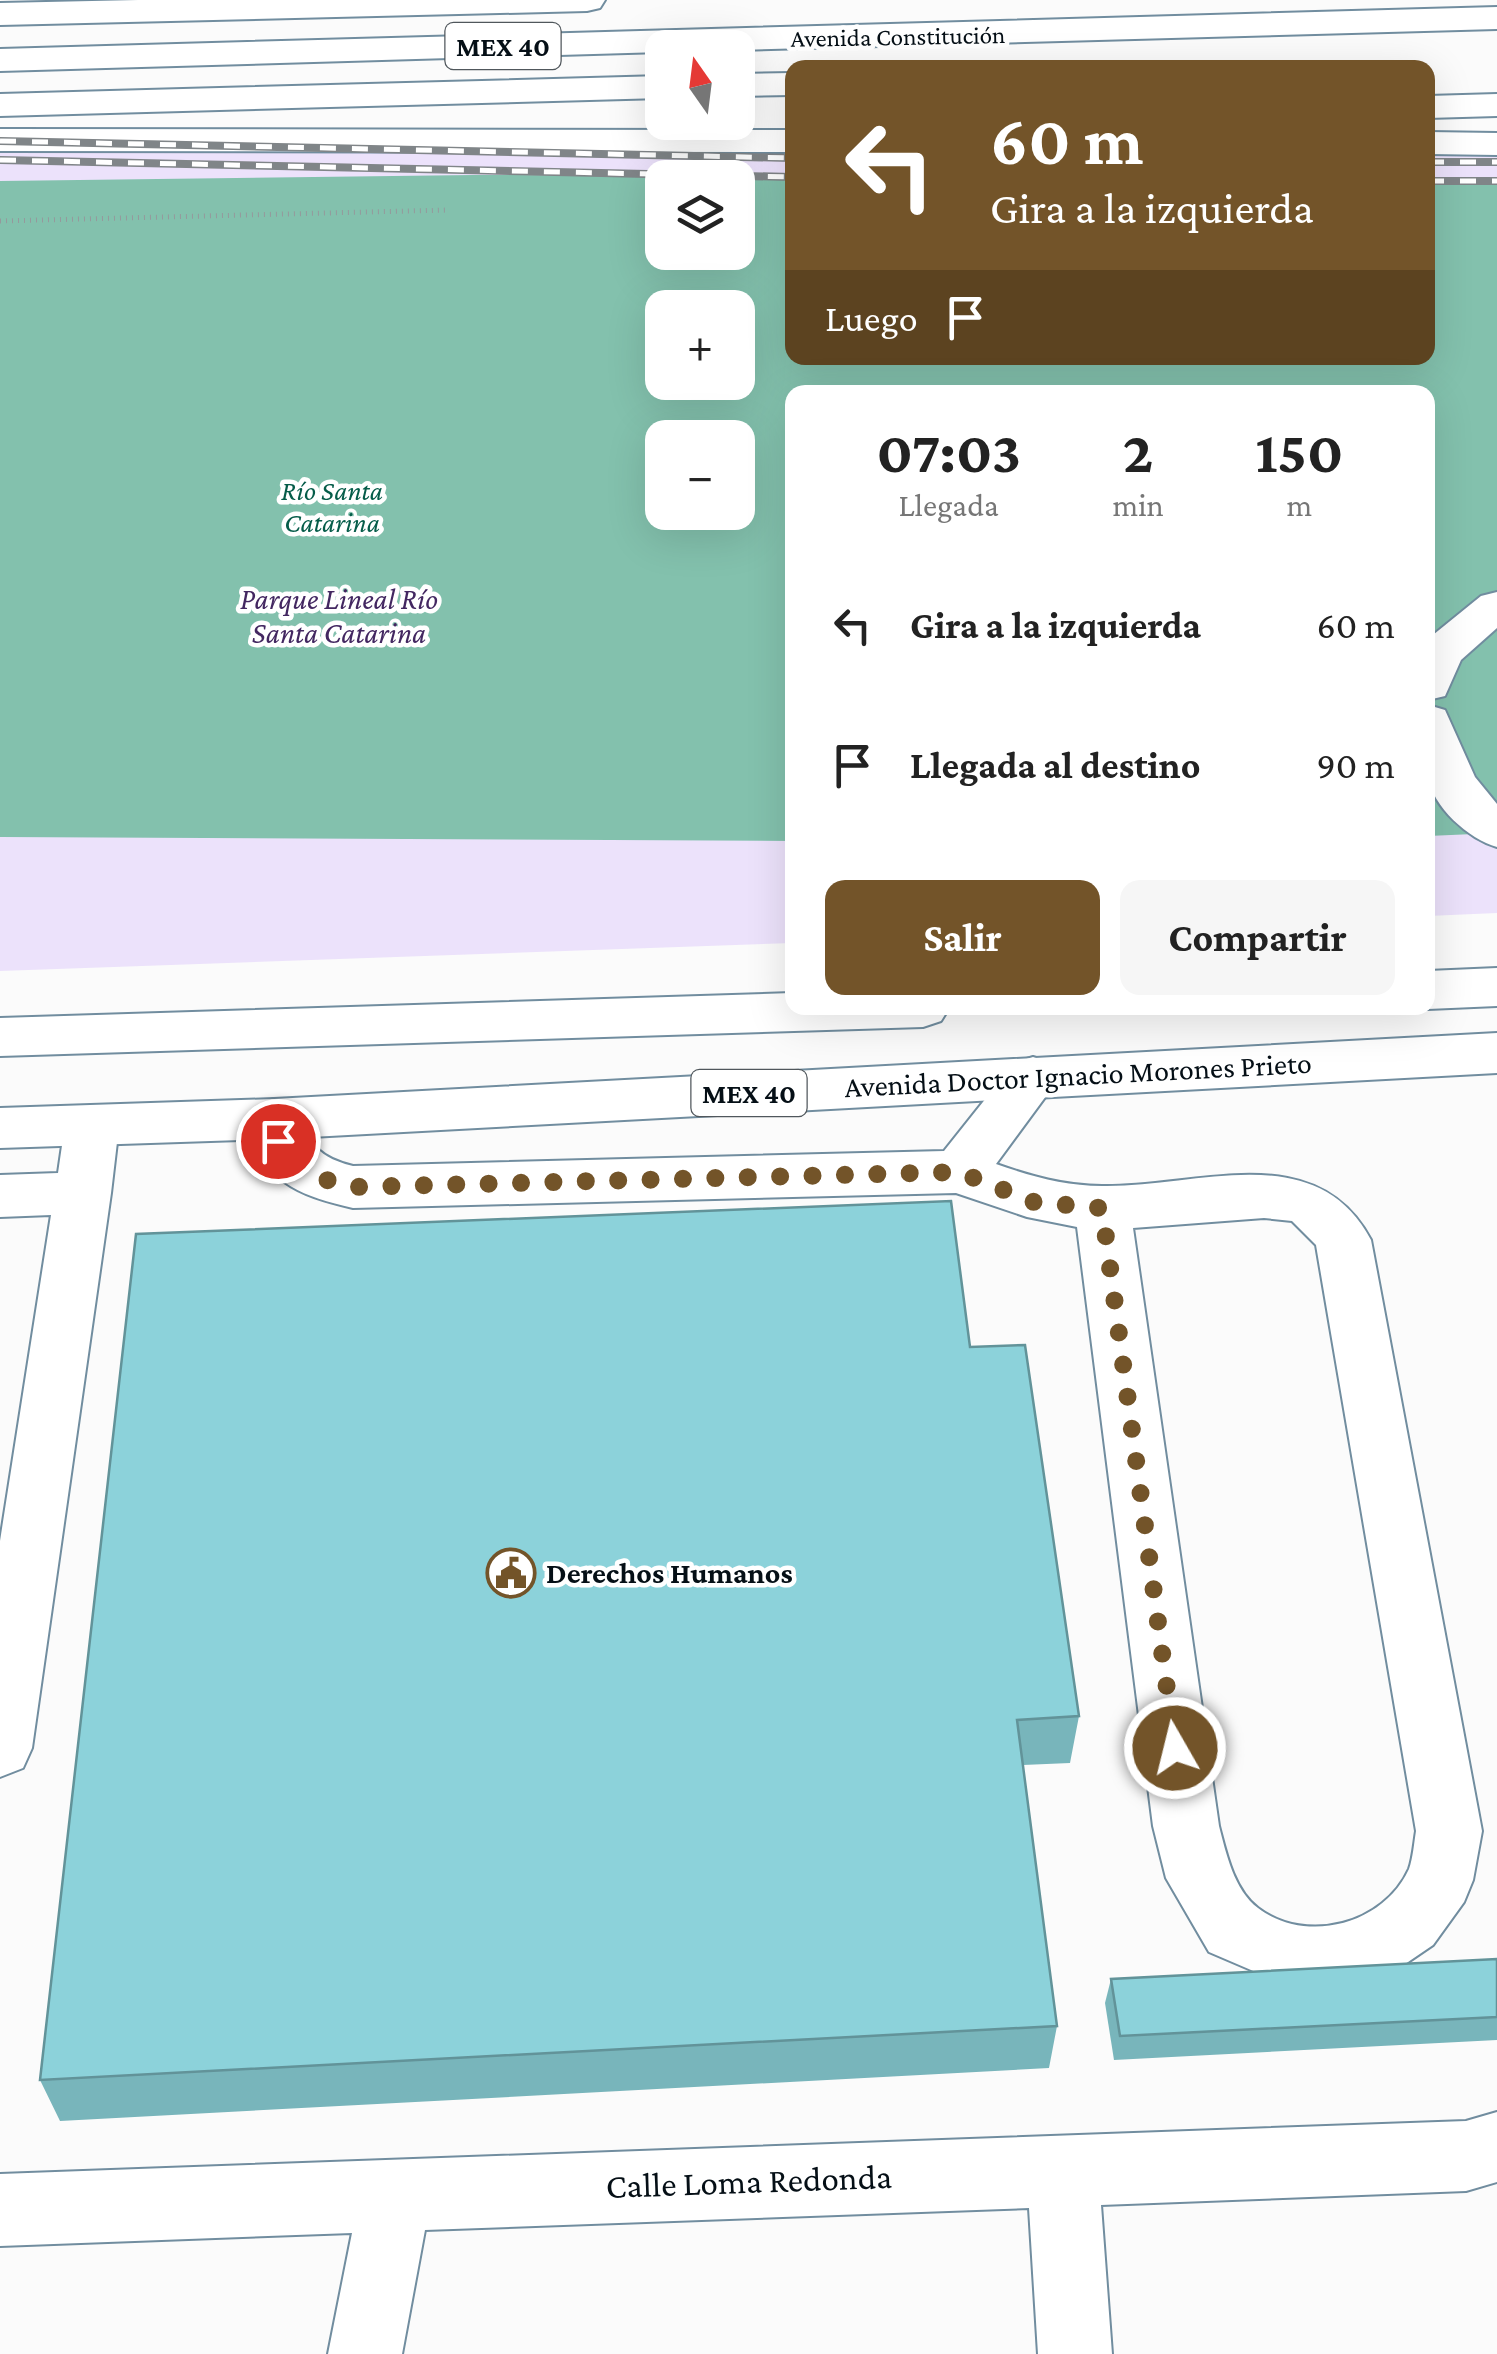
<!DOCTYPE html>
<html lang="es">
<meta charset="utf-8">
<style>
:root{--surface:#fff;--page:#f6f6f6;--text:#222;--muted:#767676;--accent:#735429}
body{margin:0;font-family:"Crimson Pro",serif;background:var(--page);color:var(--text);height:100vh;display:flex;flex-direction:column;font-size:38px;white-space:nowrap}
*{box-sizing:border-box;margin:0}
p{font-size:32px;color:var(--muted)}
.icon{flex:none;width:55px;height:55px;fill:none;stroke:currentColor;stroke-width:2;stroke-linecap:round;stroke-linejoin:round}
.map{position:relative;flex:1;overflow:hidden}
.drawer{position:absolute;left:785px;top:385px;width:650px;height:630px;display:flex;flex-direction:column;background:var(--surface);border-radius:20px;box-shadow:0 10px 40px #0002}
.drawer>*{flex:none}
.banner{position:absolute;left:785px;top:60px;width:650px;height:305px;border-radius:20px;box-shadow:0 10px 40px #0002;background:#735429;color:#fff;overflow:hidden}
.needle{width:65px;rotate:346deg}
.controls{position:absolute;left:645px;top:30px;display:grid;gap:20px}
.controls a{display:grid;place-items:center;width:110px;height:110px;border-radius:20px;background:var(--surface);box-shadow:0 10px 40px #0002;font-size:50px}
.pin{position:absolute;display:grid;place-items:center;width:85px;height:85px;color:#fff;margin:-42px;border:5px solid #fff;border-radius:50%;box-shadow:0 2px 10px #0007}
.me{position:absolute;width:110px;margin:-55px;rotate:352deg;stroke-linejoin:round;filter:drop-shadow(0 0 8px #0008)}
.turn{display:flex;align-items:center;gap:35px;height:210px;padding:0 40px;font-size:45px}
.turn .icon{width:130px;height:130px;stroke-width:2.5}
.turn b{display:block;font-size:70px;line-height:85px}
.then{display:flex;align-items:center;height:95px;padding:0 40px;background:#0003;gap:20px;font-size:38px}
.eta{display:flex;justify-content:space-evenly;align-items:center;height:170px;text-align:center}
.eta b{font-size:60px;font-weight:700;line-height:70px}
.action{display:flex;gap:20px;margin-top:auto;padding:20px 40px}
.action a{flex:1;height:115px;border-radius:20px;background:var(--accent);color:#fff;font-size:40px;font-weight:700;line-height:115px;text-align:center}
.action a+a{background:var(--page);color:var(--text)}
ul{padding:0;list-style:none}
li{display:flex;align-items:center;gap:30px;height:140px;padding:0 40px}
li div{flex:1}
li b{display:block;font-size:38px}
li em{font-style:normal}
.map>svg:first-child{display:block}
.green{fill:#ece2fb;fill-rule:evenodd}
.water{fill:#83c1ad;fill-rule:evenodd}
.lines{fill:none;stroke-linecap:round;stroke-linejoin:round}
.minor-casing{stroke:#718d9f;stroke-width:4}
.major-casing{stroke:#718d9f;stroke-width:4}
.highway-casing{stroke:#718d9f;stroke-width:4}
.path{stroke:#95999c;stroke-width:5;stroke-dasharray:1 5;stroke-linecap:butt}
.minor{fill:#fff;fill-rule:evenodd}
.major{fill:#fff;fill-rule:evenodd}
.highway{fill:#fff;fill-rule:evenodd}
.rail-casing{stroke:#808588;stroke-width:8}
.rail{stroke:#fff;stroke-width:5;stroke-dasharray:16;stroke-linecap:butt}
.wall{fill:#78b5bb}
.building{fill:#8cd2da;stroke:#629399;stroke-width:2.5}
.route{stroke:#735429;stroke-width:18;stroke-dasharray:0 32.4}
.labels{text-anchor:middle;stroke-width:9;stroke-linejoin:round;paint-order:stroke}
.far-street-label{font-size:25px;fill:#050f16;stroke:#fff}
.shield{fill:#fff;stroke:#50575c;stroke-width:2.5}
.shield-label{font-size:28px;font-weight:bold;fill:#050f16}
.far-water-label{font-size:28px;font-style:italic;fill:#055c49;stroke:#fff}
.park-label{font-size:30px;font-style:italic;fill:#432761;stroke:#fff}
.street-label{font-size:30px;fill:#050f16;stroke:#fff}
.poi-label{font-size:30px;font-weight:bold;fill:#050f16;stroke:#fff;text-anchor:start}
.near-street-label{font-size:35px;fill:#050f16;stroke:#fff}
</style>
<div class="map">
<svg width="1497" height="2354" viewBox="0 0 1497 2354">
<rect width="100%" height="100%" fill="#fbfbfb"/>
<path class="green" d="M0,146L792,157V358H1428V155L1497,154V913L1428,916V392H792V943L0,971ZM662,178H738V252H662ZM662,308H738V382H662ZM662,438H738V512H662Z"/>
<path class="water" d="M473,175L792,176V358H1428V178H1497V833L1428,836V392H792V841L0,837V181ZM662,178H738V252H662ZM662,308H738V382H662ZM662,438H738V512H662Z"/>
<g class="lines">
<g class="minor-casing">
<g id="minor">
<polygon points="138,0 605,0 600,8 587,11 0,25 0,3"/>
<path d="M1033,1057L1052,1063L1060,1077L996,1164C1030,1176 1065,1186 1102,1186C1196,1188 1316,1136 1371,1240L1482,1831L1473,1880L1464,1902L1433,1945L1383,1979L1359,1988L1298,1990L1209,1952L1166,1878L1153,1826L1077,1227L1027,1217L956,1193L353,1208C295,1194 263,1182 247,1119L255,1105L274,1099L293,1105C312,1139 309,1155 353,1166L944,1151L1014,1063ZM1264,1218L1292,1221L1316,1245L1416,1831C1414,1843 1413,1858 1409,1869C1384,1924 1307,1945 1258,1908C1234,1890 1226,1853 1219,1826L1133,1228Z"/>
<polygon points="92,1105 111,1111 119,1125 111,1193 32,1748 23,1768 0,1777 0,1541 51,1215 0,1217 0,1175 58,1173 65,1125 73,1111"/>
<polygon points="1497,2112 1497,2182 1466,2191 1101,2205 1112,2354 1038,2354 1029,2208 425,2230 402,2354 328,2354 352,2233 0,2246 0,2174 1466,2121"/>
</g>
</g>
<g class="major-casing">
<g id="major">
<polygon points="792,73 792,95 738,96 738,74"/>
<polygon points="662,76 662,98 0,116 0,94"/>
<polygon points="1497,94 1497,116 1428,118 1428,96"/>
</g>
</g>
<g class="highway-casing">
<g id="highway">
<polygon points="1497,7 1497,29 738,50 662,48 662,52 0,71 0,49"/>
<polygon points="0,129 792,130 792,152 0,151"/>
<polygon points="1428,132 1497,133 1497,155 1428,154"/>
<polygon points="1497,592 1497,628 1461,660 1445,696 1428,700 1428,639 1481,596"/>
<path d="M1428,705L1445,710L1475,777L1497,804V847C1469,839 1432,807 1428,776C1424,755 1427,727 1428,705Z"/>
<polygon points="1497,968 1497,1006 1428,1009 1424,1008 1428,1008 1428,971"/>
<polygon points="792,993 792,1008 949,1008 941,1021 923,1027 0,1056 0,1018"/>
<polygon points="1497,1033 1497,1073 274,1139 0,1148 0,1108 274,1099"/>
</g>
</g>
<polyline class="path" points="0,221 449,210"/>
<use href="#minor" class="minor"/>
<use href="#major" class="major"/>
<use href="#highway" class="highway"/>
<g class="rail-casing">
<g id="rail">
<polyline points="0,141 792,158"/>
<polyline points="0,160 792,177"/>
<polyline points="1428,162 1497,162"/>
<polyline points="1428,181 1497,181"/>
</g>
</g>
<use href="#rail" class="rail"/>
</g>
<g class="wall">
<polygon points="970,1347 1079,1716 1070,1763 1023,1765 1057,2026 1049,2068 60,2121 40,2080"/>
<polygon points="1497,1959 1497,2040 1114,2060 1105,2003 1111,1979"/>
</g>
<g class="building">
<polygon points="951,1201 970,1347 1025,1345 1079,1716 1017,1720 1057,2026 40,2080 136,1234"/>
<polygon points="1497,1959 1497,2017 1120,2036 1111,1979"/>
</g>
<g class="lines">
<path class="route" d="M278,1141C294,1171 322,1180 353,1187L959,1172L1034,1202L1102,1208L1175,1748"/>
</g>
<defs>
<g id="civic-ring" transform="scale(2.5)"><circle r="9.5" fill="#fff" stroke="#735429" stroke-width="1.5"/><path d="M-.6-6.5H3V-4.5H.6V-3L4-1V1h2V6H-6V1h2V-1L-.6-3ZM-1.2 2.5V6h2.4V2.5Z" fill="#735429"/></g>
</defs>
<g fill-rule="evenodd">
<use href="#civic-ring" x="511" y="1573"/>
</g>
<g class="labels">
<g class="far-street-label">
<text transform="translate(898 36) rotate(-1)" y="9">Avenida Constitución</text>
</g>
<g class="shield">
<rect x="445.5" y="23" width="115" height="46" rx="8"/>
<rect x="691.5" y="1070" width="115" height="46" rx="8"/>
</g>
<g class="shield-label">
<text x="503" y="56">MEX 40</text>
<text x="749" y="1103">MEX 40</text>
</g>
<g class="far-water-label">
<text x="332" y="500">Río Santa<tspan x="332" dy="32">Catarina</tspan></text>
</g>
<g class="park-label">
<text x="339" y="609">Parque Lineal Río<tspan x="339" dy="34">Santa Catarina</tspan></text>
</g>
<g class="street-label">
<text transform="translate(1078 1075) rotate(-3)" y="10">Avenida Doctor Ignacio Morones Prieto</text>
</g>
<g class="poi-label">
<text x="546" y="1583">Derechos Humanos</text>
</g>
<g class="near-street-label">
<text transform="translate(749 2181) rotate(-2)" y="12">Calle Loma Redonda</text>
</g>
</g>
</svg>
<div class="controls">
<a><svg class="needle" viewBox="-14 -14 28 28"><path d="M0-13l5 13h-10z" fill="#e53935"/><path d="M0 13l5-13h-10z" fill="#767676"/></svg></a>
<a><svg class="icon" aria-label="layers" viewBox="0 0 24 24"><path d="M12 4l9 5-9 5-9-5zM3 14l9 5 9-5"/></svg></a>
<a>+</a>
<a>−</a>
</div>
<div class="pin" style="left:278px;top:1141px;background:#d93025"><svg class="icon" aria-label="arrive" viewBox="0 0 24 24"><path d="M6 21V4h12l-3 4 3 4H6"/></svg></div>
<svg class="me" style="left:1175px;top:1748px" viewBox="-20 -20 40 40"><circle r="17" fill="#735429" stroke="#fff" stroke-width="3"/><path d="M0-11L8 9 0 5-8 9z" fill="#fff"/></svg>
<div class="banner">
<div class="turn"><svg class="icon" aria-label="left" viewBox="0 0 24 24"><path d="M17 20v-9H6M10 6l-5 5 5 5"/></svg><div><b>60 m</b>Gira a la izquierda</div></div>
<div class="then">Luego<svg class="icon" aria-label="arrive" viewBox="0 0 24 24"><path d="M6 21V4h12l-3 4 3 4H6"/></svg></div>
</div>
<section class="drawer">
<div class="eta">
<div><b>07:03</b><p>Llegada</p></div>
<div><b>2</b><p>min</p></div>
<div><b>150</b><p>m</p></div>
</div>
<ul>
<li><svg class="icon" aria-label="left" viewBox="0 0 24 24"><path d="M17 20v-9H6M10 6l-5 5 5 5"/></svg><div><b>Gira a la izquierda</b></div><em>60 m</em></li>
<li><svg class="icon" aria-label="arrive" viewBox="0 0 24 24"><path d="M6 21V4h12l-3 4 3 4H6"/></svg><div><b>Llegada al destino</b></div><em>90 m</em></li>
</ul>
<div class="action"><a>Salir</a><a>Compartir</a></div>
</section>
</div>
